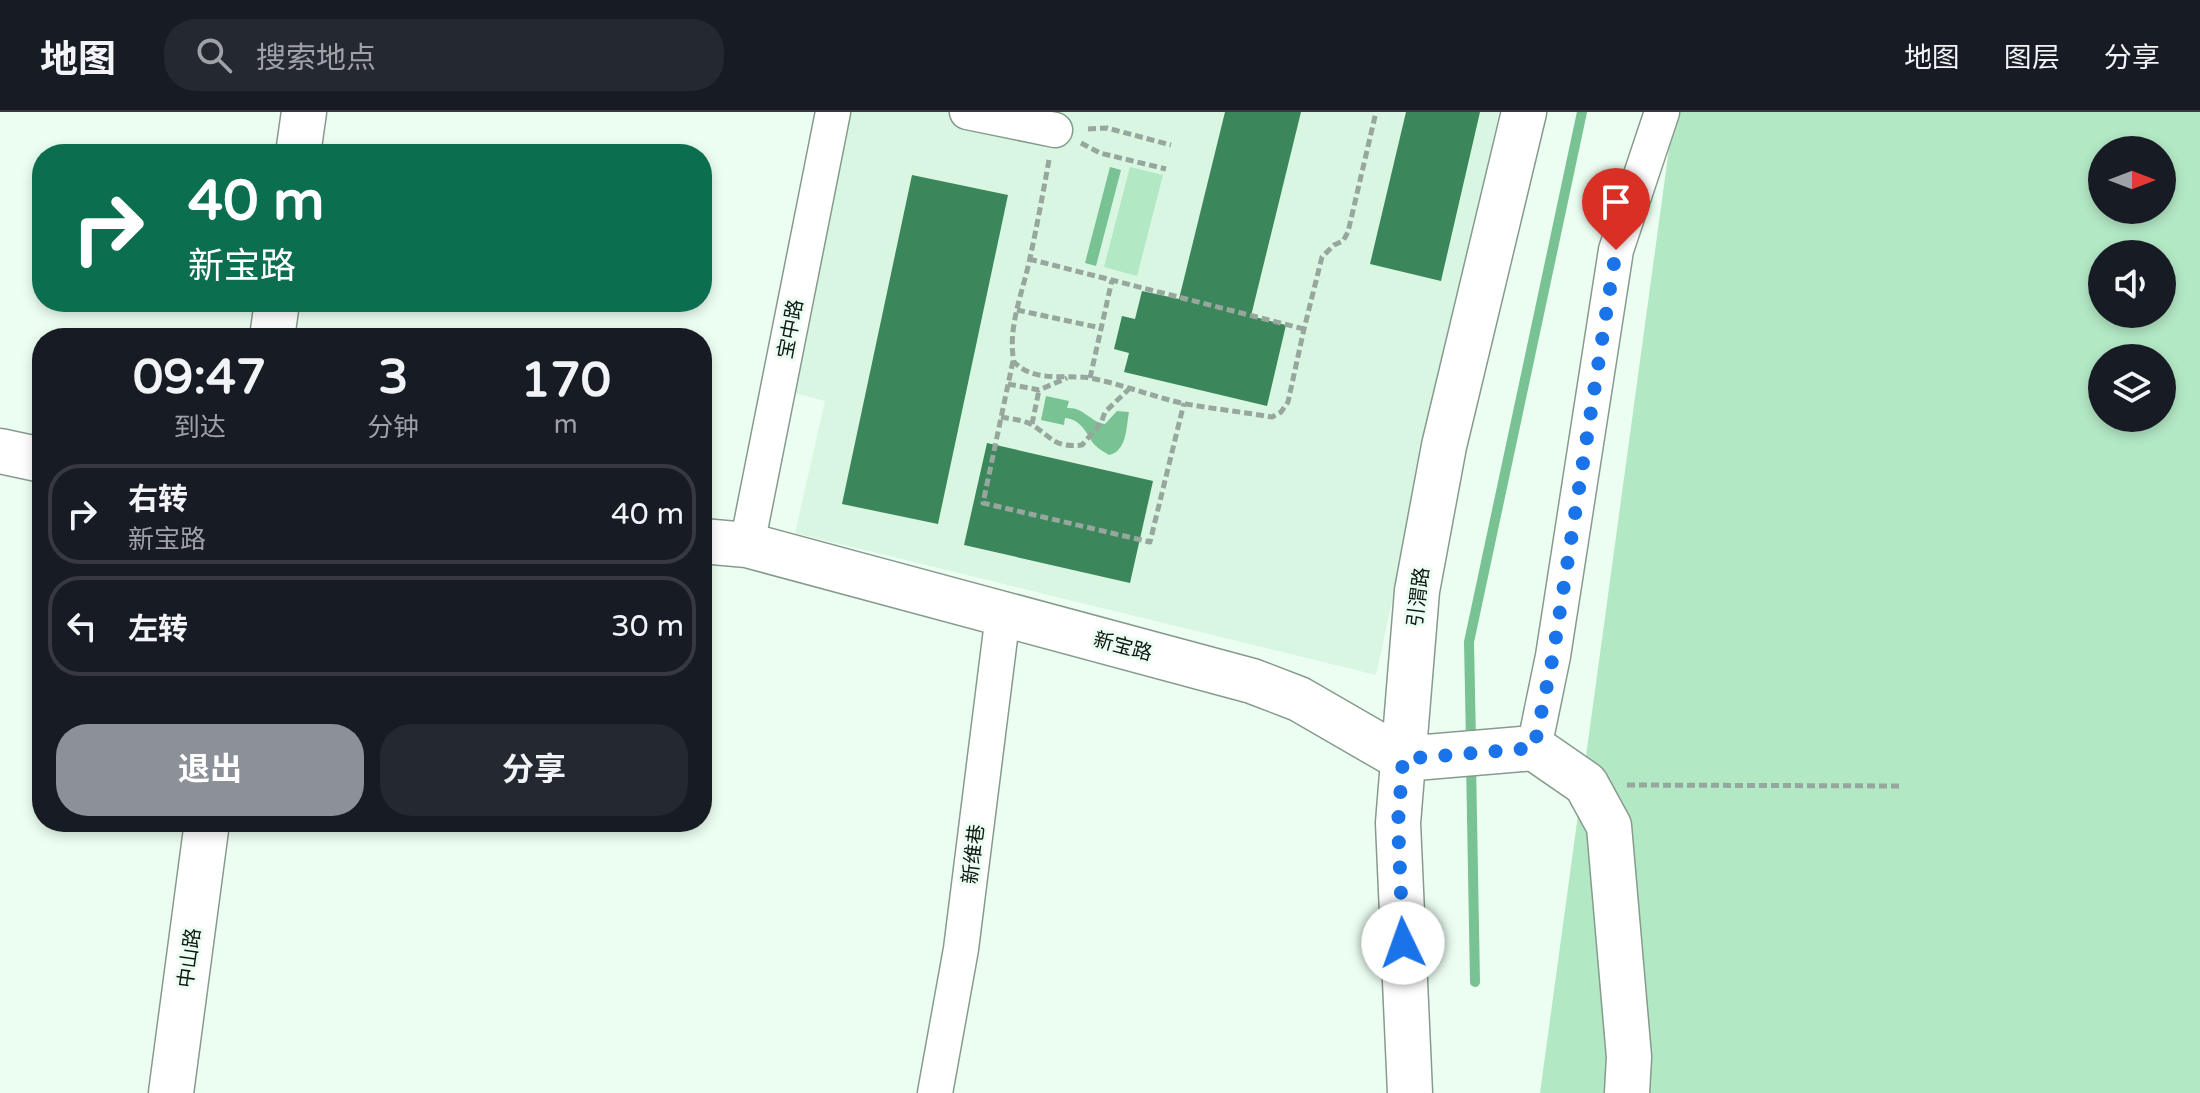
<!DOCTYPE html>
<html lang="zh">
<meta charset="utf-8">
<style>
:root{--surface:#171b24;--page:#242831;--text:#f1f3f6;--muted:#9ea1a6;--line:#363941;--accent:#8c9099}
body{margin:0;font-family:"Varela Round","Noto Sans SC",sans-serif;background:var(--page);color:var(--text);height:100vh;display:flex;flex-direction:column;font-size:30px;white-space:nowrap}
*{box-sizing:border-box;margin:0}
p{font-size:26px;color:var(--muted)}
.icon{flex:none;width:44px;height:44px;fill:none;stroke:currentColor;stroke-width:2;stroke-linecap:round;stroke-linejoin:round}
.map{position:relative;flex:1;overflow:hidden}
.side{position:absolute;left:32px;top:216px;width:680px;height:504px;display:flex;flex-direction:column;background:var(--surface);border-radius:32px;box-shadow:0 4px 12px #0003}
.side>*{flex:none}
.guide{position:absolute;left:32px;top:32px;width:680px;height:168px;border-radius:32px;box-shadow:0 4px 12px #0003;background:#0b6e4f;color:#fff;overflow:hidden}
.needle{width:52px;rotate:90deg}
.buttons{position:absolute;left:2088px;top:24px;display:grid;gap:16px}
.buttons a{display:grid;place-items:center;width:88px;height:88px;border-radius:50%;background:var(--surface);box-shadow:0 4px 12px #0003;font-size:40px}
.pin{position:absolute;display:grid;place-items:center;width:68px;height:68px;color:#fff;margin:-82px -34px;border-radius:50% 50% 50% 0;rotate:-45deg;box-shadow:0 0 8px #0007}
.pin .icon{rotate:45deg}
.me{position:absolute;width:88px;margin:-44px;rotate:357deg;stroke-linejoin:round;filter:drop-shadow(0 0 6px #0008)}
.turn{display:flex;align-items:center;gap:28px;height:168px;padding:0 24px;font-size:36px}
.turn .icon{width:104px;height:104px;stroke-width:2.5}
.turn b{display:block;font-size:56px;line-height:68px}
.eta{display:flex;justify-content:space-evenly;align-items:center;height:136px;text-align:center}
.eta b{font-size:48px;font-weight:700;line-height:56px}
.primary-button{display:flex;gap:16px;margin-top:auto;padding:16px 24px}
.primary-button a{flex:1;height:92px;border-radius:32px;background:var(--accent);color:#fff;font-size:32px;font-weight:700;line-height:92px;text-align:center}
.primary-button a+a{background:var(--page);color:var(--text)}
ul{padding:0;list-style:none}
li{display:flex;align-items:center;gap:24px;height:100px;margin:0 16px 12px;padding:0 8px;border:4px solid var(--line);border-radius:32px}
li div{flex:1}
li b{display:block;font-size:30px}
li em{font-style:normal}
header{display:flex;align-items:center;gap:48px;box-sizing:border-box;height:112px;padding:0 40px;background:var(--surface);border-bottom:2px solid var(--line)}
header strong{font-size:38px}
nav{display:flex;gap:44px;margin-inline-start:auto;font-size:28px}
.search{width:560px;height:72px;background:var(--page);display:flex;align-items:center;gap:20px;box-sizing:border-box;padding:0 28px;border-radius:32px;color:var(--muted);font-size:30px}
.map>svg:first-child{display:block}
.built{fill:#d8f6e2}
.green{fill:#b3e8c5;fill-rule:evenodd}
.water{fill:#78c294}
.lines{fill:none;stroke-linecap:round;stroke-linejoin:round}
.stream{stroke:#78c294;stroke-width:10}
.building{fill:#3b865b}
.street-casing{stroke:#869b8d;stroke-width:37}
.secondary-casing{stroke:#869b8d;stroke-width:47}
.path{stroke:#98a79d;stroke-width:5;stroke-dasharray:8 4;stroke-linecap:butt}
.street{stroke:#fff;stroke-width:34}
.secondary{stroke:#fff;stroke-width:44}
.route{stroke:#1a73e8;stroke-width:14;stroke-dasharray:0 25.2}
.labels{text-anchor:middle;stroke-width:6;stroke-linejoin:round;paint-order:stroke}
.street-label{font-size:20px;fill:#101813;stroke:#ecfef2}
</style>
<header>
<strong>地图</strong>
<div class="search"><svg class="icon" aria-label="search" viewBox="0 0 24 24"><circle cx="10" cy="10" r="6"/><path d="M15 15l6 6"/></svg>搜索地点</div>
<nav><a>地图</a><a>图层</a><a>分享</a></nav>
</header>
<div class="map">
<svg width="2200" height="981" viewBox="0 0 2200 981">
<rect width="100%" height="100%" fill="#ecfef2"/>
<polygon class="built" points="844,0 1499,0 1376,563 795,421 825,289 787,279"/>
<g class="green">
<path d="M1674,0H2200V981H1540ZM2102,38H2162V98H2102ZM2102,142H2162V202H2102ZM2102,246H2162V306H2102Z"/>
<polygon points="1130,55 1163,63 1137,164 1104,155"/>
</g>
<g class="water">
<polygon points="1110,55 1121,58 1096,154 1085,151"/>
<path d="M1046,284L1069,289L1067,296C1084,295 1090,310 1105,312L1117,299L1129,300C1126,316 1127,339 1109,343C1104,340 1097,336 1093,331C1086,320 1080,307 1065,306L1064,313L1041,308Z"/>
</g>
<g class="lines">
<g class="stream">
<polyline points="1471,630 1469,530 1582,0"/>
<polyline points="1471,650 1475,870"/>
</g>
</g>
<g class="building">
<polygon points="1225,0 1301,0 1251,204 1286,213 1267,294 1124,260 1129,241 1114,237 1122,204 1135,207 1142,179 1179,187"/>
<polygon points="1406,0 1480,0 1441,169 1370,152"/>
<polygon points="912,63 1008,83 938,412 842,392"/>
<polygon points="987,331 1153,369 1130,471 964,433"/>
</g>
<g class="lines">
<g class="street-casing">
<g id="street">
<polyline points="967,0 1055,18"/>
<polyline points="747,433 833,0"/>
<polyline points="1534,636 1553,544 1616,138 1662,0"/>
<polyline points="935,981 961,837 1003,502"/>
</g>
</g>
<g class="secondary-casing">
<g id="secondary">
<polyline points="298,42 304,0"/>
<polyline points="272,226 277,190"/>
<polyline points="0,339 42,348"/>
<polyline points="702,429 747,433 1252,569 1299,587 1403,647 1534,636 1586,672 1609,714 1629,945 1627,981"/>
<polyline points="171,981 207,710"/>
<polyline points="1410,981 1398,711 1417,479 1444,334 1524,0"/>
</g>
</g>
<g class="path">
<polyline points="1088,17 1107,16 1171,33"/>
<polyline points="1081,31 1100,41 1166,57"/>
<path d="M1049,48C1043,81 1037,114 1030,146C1023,180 1007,216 1014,250C1035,271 1063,262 1090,266C1122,272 1153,285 1186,292C1214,297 1243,300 1272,305L1281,300L1288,290L1304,217L1322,145L1334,133L1343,129L1348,120L1376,0"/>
<polyline points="1029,147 1304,217"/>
<polyline points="1017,198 1101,216"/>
<polyline points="1013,249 983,391 1150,430 1184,291"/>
<polyline points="1090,266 1112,168"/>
<polyline points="1008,272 1039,278 1067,266"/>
<path d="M1001,305C1011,307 1025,308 1034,314C1052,326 1055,336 1082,333L1101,311L1105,300L1130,276"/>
<polyline points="1032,312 1039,278"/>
<polyline points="1627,673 1903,674"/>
</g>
<use href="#street" class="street"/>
<use href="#secondary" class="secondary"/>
</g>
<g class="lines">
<polyline class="route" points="1403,831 1398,711 1403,647 1534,636 1553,544 1616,138"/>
</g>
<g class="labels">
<g class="street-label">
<text transform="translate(790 217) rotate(-79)" y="7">宝中路</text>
<text transform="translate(1418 485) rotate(-83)" y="7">引渭路</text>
<text transform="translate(1123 534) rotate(15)" y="7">新宝路</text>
<text transform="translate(973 742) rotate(-83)" y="7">新维巷</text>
<text transform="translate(189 846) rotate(-82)" y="7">中山路</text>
</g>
</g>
</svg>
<div class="buttons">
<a><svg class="needle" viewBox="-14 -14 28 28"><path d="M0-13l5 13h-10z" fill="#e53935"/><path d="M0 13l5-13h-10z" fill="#9ea1a6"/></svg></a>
<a><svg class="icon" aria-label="sound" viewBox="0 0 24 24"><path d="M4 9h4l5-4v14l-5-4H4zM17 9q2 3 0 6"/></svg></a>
<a><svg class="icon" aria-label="layers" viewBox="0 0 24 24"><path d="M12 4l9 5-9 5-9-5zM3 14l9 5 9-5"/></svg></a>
</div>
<div class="pin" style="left:1616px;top:138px;background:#d93025"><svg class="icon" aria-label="arrive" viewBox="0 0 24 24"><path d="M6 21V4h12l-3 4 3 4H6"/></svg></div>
<svg class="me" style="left:1403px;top:831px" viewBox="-20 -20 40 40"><circle r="19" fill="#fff"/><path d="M0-13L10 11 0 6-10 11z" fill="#1a73e8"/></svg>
<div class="guide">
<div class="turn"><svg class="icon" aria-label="right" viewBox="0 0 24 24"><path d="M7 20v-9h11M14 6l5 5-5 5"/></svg><div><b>40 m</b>新宝路</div></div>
</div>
<section class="side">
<div class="eta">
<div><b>09:47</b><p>到达</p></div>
<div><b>3</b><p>分钟</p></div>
<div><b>170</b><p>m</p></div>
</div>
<ul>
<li><svg class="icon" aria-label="right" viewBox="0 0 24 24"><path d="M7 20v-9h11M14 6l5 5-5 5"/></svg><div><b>右转</b><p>新宝路</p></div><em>40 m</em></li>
<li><svg class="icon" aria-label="left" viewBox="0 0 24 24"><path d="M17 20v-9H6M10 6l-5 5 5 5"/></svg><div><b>左转</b></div><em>30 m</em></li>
</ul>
<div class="primary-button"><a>退出</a><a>分享</a></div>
</section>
</div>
